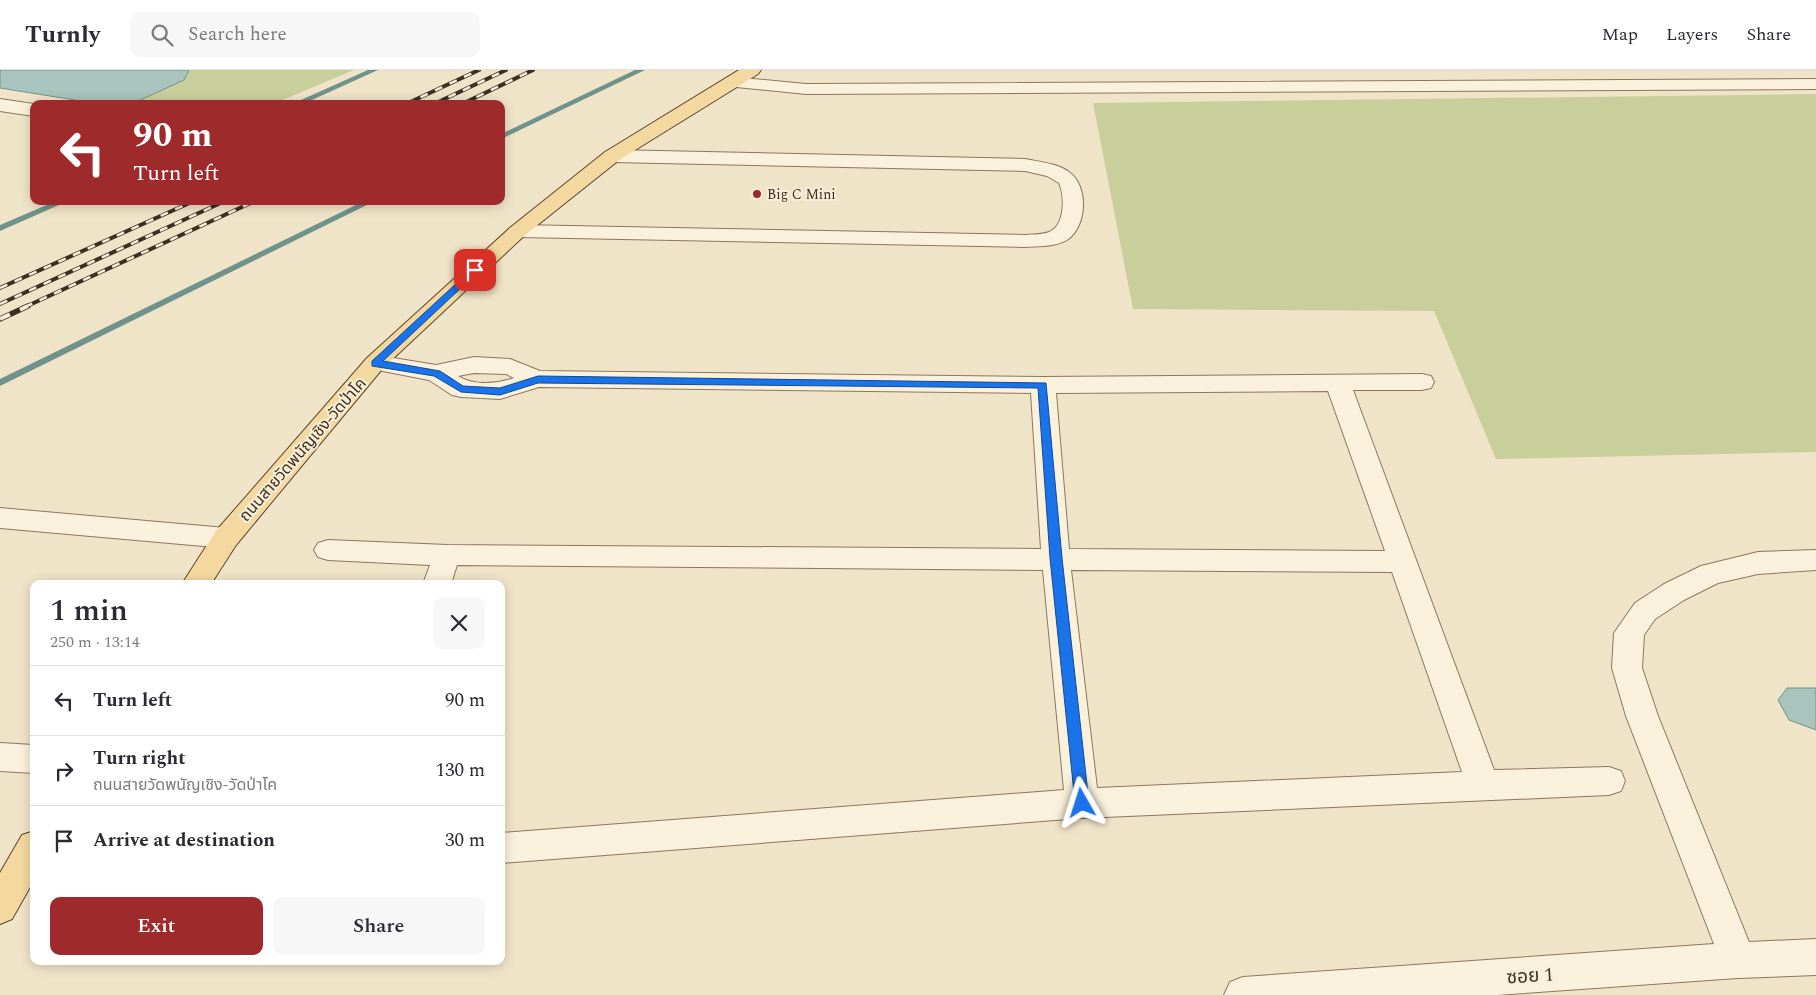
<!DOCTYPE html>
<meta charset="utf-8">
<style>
:root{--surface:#fff;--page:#f7f7f7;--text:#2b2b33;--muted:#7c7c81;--line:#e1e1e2;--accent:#9e2a2b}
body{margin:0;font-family:Spectral,"Noto Sans Thai",serif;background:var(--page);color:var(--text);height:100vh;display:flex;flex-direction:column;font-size:19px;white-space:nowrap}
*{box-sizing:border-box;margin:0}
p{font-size:16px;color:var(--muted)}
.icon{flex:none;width:28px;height:28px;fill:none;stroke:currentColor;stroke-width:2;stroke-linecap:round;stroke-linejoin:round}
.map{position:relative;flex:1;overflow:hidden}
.sheet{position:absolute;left:30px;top:510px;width:475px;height:385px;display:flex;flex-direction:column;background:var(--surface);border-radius:10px;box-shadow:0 2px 12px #0003}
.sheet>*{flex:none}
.guide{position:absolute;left:30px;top:30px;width:475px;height:105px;border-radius:10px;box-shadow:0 2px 12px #0003;background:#9e2a2b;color:#fff;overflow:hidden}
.pin{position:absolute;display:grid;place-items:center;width:42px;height:42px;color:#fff;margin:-21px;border-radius:10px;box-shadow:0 2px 8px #0006}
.me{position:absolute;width:55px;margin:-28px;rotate:354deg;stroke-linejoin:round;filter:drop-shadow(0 0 4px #0008)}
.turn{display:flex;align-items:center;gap:18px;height:105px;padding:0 20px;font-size:22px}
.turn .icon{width:65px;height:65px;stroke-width:2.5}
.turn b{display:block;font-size:35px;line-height:42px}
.round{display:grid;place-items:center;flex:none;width:52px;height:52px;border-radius:10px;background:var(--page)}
.head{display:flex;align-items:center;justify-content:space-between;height:85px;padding:0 20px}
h1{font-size:30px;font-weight:600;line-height:38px}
.primary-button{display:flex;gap:10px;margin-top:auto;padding:10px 20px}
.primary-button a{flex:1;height:58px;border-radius:10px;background:var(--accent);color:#fff;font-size:20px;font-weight:600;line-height:58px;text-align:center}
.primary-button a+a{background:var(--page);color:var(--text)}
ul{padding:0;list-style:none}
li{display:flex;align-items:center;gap:15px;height:70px;padding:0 20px;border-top:1px solid var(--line)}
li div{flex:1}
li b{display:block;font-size:19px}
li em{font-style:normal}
header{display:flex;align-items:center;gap:30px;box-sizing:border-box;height:70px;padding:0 25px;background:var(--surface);border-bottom:1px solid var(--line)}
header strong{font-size:24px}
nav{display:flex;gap:28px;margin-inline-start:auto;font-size:18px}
.search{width:350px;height:45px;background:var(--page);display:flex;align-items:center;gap:12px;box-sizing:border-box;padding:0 18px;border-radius:10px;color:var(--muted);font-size:19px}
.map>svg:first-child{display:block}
.green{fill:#c9cf9b}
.water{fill:#a9c4bc;stroke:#6f938a}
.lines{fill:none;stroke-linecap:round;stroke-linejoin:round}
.stream{fill:#6f938a;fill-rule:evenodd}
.minor-casing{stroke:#8d765c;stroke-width:2}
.major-casing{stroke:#5b4430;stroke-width:2}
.minor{fill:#faf1dc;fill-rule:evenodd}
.major{fill:#f3d9a0;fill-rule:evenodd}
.rail-far1-casing{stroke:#3d2e20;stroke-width:4}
.rail-casing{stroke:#3d2e20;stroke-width:5.5}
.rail-far1{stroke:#f7eed8;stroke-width:2.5;stroke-dasharray:8;stroke-linecap:butt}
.rail{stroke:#f7eed8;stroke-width:4;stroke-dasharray:11;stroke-linecap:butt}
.route{fill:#1a73e8;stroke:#114b97}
.poi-dot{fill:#9e2a2b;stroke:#f7eed8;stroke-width:2}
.labels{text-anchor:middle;stroke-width:4;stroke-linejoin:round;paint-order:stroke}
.far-poi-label{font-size:14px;fill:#3d2e20;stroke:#f7eed8;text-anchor:start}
.street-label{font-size:16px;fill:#3d2e20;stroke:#f7eed8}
.near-street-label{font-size:19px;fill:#3d2e20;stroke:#f7eed8}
</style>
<header>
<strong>Turnly</strong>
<div class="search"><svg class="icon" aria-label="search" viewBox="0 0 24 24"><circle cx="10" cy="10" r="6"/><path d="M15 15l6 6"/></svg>Search here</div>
<nav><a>Map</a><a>Layers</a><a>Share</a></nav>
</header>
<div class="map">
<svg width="1816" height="925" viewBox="0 0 1816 925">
<rect width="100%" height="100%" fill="#f0e4c8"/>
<g class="green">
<polygon points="189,0 354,0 273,34 100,34 136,32 184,10"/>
<polygon points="1816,24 1816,382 1496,389 1434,241 1133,239 1093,33"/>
</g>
<g class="water">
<polygon points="0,0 189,0 184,10 136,32 100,34 0,18"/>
<polygon points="1787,618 1816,618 1816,660 1789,650 1778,630"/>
</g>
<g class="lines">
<g class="stream">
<polygon points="368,0 378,0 303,34 292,34"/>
<polygon points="635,0 645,0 501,69 501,64"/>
<polygon points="56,131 68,131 0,161 0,155"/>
<polygon points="364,131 375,131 0,316 0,309"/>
</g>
<g class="minor-casing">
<g id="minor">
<polygon points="732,7 806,14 1816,9 1816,19 806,24 726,16 723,12 726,8"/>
<polygon points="0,29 34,34 34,46 0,41"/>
<path d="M612,80L1025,89C1039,92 1057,93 1069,102C1089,116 1087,157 1067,170C1055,177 1038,176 1025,177L518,167L511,165L507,161L511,157L518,155L1025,165C1033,164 1042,165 1049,162C1065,156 1065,126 1059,113L1047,106L1025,101L612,92L605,90L602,86L605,82Z"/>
<path d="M375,285L436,295L474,287L510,289L540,301L1043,307L1422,304L1431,306L1434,312L1431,318L1422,320H1353L1494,700L1609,697L1621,701L1625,711L1621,721L1609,725L1082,748L501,793V763L1064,720L1043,500L457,495L451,514H423L430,495L328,490L318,487L314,480L318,473L328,470L447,475L1041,479L1031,323L539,317L500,329L461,327L452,325L429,310L367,298L363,293L367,288ZM474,303L506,304L514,308C497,314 474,316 458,306ZM1328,321L1385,481L1069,479L1056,323ZM1071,500L1392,502L1462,702L1097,718Z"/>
<polygon points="0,438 226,458 236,461 240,468 236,475 226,478 0,458"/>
<polygon points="1816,480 1816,500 1758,504 1718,513 1684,530 1655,549 1644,565 1642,598 1658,646 1749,872 1816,869 1816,905 1738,908 1497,925 1224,925 1230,912 1243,907 1714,874 1626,646 1612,598 1614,563 1635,533 1664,514 1701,496 1758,482"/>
<polygon points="0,673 34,675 34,703 0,701"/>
</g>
</g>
<g class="major-casing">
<g id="major">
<polygon points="739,0 761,0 758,4 619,90 525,165 383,298 236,475 211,514 182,514 216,461 367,288 511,157 605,82"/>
<polygon points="34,761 34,810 12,849 0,854 0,803 22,765"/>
</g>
</g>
<use href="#minor" class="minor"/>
<use href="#major" class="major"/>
<g class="rail-far1-casing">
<g id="rail-far1">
<polyline points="406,34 479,0"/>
<polyline points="434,34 506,0"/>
<polyline points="462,34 533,0"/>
<polyline points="0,218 194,131"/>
<polyline points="0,234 225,131"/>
<polyline points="25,237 255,131"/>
</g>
</g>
<g class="rail-casing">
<polyline id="rail" points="0,249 28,236"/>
</g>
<use href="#rail-far1" class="rail-far1"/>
<use href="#rail" class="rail"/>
</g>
<polygon class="route" points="475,198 478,199 478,202 383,291 440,301 463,316 500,318 538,306 1046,313 1062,488 1089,733 1087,737 1082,739 1077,737 1075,733 1050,488 1038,318 538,313 500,325 461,322 434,306 372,296 372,291 472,199"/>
<circle class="poi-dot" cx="757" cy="124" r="5"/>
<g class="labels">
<g class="far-poi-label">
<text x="767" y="129">Big C Mini</text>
</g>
<g class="street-label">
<text transform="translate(302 379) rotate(-49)" y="6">ถนนสายวัดพนัญเชิง-วัดป่าโค</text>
</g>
<g class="near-street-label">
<text transform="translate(1530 905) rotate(-4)" y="7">ซอย 1</text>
</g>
</g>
</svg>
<div class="pin" style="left:475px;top:200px;background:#d93025"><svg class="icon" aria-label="arrive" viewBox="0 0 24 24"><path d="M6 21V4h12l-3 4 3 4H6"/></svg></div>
<svg class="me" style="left:1082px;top:733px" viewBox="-20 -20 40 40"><path d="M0-17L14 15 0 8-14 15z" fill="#1a73e8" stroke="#fff" stroke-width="4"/></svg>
<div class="guide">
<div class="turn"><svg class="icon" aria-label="left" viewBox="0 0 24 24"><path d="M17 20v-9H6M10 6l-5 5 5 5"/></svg><div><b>90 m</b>Turn left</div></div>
</div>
<section class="sheet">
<div class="head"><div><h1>1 min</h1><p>250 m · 13:14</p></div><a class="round"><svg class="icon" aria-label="close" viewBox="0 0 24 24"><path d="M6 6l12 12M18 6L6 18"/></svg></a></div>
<ul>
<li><svg class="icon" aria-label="left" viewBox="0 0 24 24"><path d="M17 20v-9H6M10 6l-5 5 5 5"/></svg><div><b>Turn left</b></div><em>90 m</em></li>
<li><svg class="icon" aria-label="right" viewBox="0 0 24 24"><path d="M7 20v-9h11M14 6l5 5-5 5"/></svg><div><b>Turn right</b><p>ถนนสายวัดพนัญเชิง-วัดป่าโค</p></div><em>130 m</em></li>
<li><svg class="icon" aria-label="arrive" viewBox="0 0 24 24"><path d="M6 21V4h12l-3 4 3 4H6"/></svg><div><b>Arrive at destination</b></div><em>30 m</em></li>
</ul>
<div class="primary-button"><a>Exit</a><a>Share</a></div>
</section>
</div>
